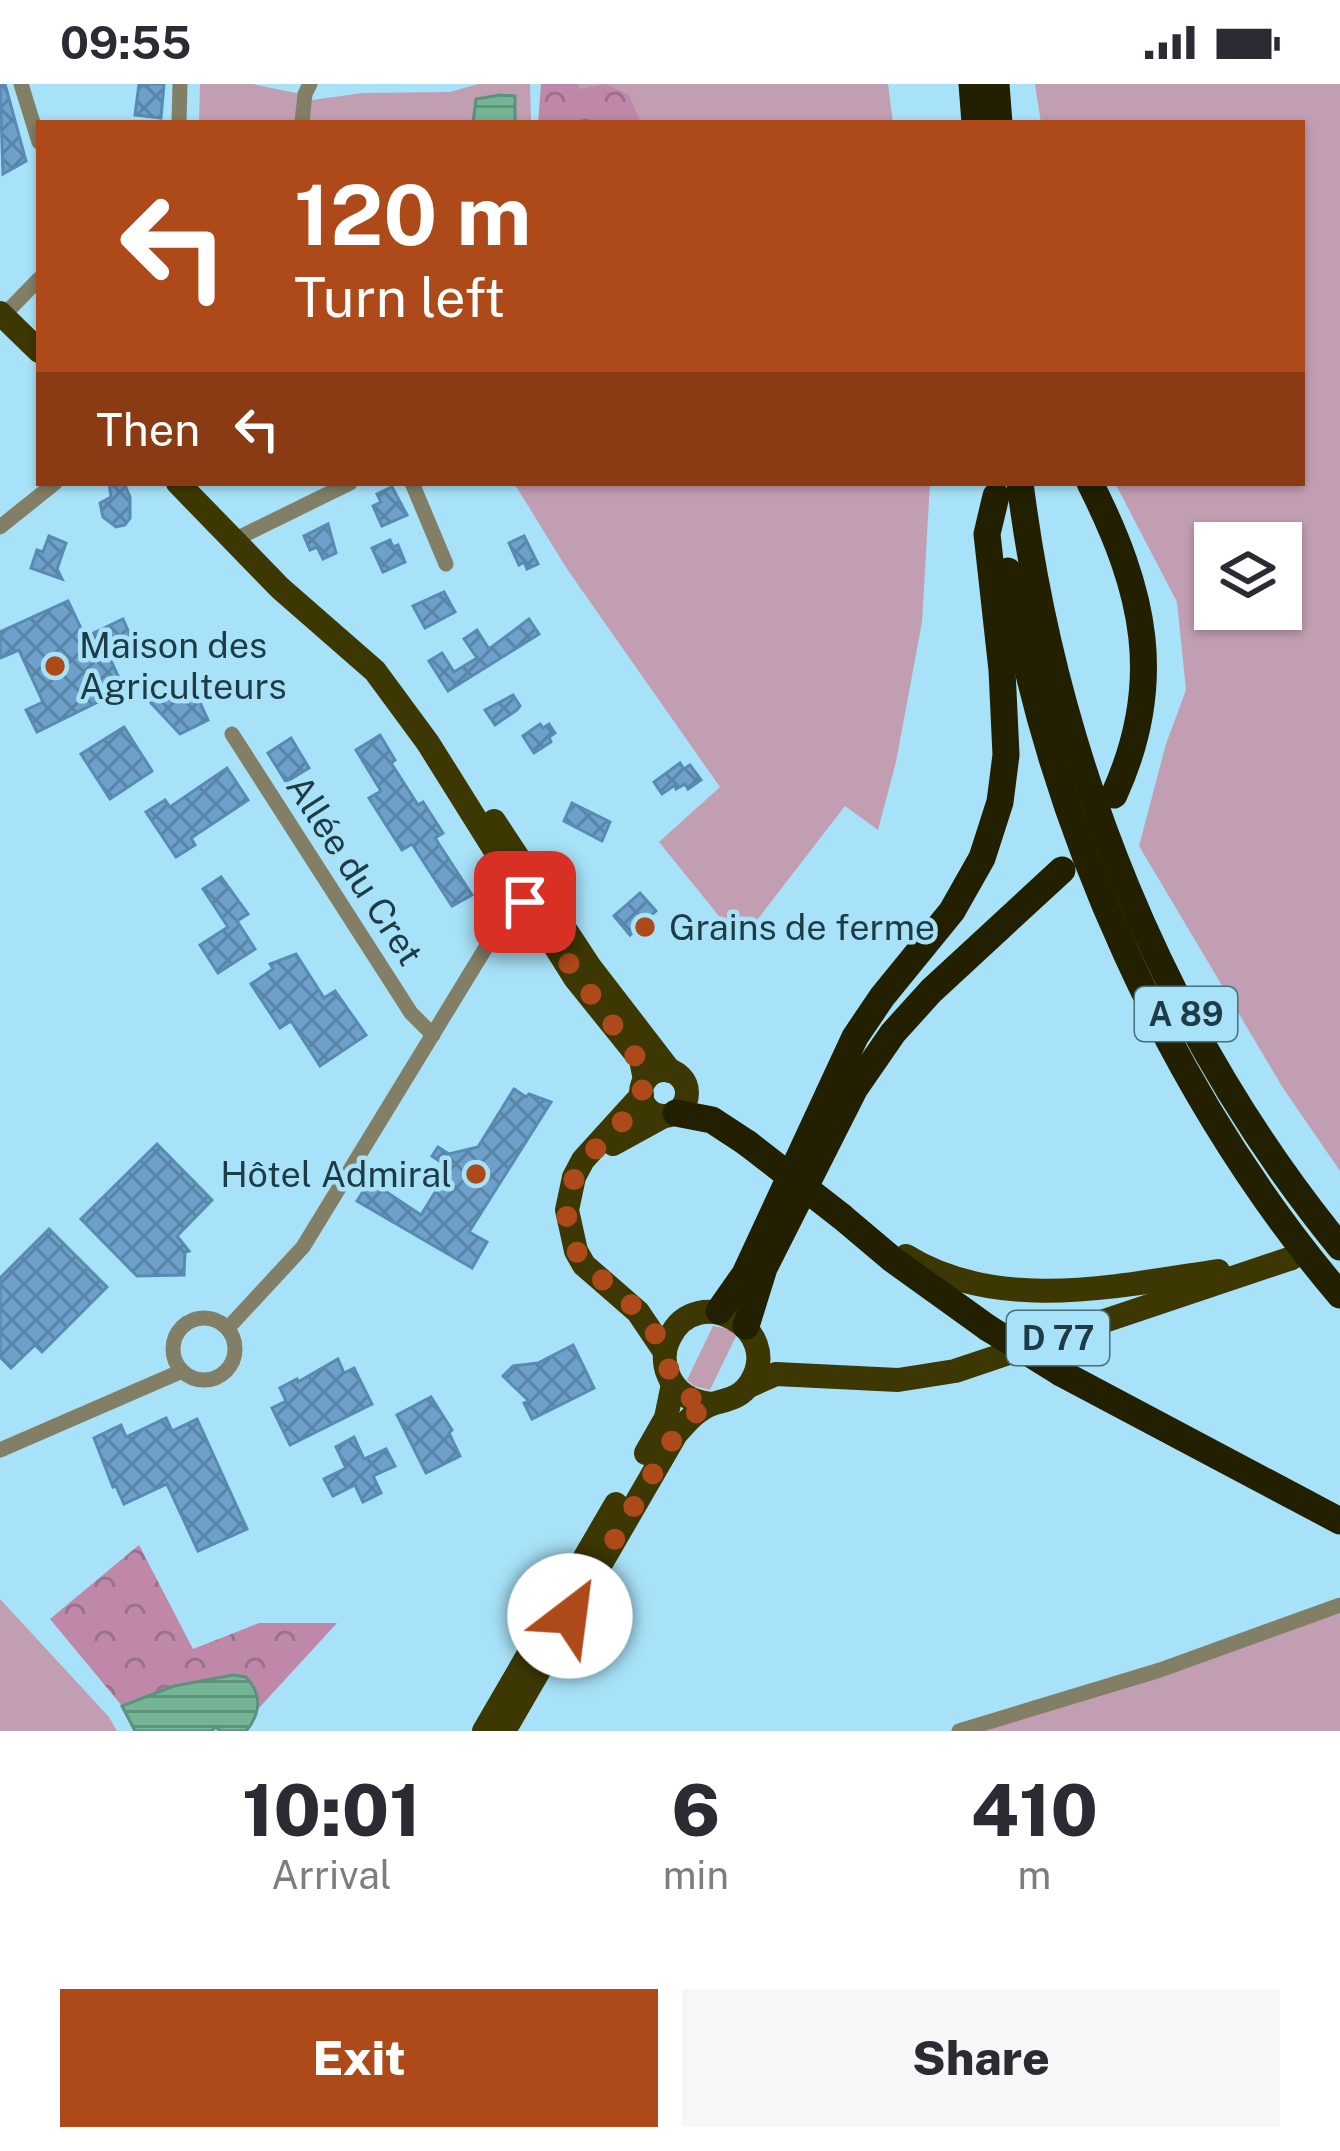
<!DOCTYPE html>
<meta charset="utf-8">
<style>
:root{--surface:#fff;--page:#f7f7f7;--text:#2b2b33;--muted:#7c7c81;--accent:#ae4a19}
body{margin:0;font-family:"Public Sans",sans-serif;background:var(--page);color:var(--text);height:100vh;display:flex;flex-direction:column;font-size:45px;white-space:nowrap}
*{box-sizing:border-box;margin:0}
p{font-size:39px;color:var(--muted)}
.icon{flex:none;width:66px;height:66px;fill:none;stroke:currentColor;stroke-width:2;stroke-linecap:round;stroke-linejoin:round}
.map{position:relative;height:1647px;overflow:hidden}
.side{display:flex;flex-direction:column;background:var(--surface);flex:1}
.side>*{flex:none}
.banner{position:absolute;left:36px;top:36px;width:1269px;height:366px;border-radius:0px;box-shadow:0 3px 9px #0004;background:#ae4a19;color:#fff;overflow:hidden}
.controls{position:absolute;left:1194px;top:438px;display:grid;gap:24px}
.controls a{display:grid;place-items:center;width:108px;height:108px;border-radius:0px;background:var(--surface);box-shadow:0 3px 9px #0004;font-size:60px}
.pin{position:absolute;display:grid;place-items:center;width:102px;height:102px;color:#fff;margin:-51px;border-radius:24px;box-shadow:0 6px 18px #0006}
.me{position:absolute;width:132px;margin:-66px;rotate:30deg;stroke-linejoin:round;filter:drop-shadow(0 0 9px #0008)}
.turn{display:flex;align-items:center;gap:42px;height:252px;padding:0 60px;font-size:54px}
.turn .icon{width:156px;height:156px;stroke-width:2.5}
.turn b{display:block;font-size:84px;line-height:102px}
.then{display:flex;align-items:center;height:114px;padding:0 60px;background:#0003;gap:24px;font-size:45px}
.eta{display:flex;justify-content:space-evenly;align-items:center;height:204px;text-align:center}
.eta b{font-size:72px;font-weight:800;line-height:84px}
.button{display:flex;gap:24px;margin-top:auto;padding:24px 60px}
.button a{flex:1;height:138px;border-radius:0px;background:var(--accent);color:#fff;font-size:48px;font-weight:800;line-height:138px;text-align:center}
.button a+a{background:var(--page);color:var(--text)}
.status{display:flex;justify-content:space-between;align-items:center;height:84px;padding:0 60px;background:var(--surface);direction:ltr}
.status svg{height:33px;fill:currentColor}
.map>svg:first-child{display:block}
.green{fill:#c29eb3;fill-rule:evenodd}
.forest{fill:url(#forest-crowns)}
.water{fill:url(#water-rules);stroke:#5b917e;stroke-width:3}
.building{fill:url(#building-cross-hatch);stroke:#578bb3;stroke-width:3}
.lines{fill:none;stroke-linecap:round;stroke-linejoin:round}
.minor{stroke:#827f66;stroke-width:15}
.primary{stroke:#3d3803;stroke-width:24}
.motorway{stroke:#232001;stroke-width:27}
.motorway-bridge{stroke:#232001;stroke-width:27}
.route{stroke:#ae4a19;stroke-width:21;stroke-dasharray:0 37.8}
.poi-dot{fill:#ae4a19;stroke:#a8e2f8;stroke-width:4.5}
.labels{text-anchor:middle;stroke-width:9;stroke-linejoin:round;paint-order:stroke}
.shield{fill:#a8e2f8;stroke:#476e7b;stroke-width:3}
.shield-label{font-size:33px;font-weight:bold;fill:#1d3c46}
.poi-label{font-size:36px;fill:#1d3c46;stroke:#a8e2f8;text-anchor:start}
.street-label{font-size:36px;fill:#1d3c46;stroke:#a8e2f8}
</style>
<div class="status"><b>09:55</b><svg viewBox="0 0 49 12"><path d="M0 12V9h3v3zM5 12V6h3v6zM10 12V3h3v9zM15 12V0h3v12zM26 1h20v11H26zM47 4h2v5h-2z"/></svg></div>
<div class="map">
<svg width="1340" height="1647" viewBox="0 0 1340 1647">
<defs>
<pattern id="forest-crowns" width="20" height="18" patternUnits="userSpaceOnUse" patternTransform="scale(3)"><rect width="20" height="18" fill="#bf88a9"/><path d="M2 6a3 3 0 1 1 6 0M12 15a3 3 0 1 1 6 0" fill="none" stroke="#9b708b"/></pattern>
<pattern id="water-rules" width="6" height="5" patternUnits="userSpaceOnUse" patternTransform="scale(3)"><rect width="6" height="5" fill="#75b596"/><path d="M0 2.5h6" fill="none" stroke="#5f947c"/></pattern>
<pattern id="building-cross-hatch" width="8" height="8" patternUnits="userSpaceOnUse" patternTransform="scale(3)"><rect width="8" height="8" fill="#6ea1c9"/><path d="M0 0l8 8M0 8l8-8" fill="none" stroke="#5a84a5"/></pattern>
</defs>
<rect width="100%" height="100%" fill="#a8e2f8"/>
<g class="green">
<polygon points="200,0 252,0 301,10 299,39 199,39"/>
<polygon points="478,0 530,0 531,39 309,39 312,16 363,9 450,8"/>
<polygon points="558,0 888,0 893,39 573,39"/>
<path d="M1035,0H1340V1087L1283,1004L1139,762L1166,660L1186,606L1177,518L1115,399H1302V39H1041ZM1215,459H1281V525H1215Z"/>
<polygon points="514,399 930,399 922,538 896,678 878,746 845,722 740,858 659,758 720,703 567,485"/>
<polygon points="713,1242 730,1245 736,1252 710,1306 694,1302 687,1296"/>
<polygon points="0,1515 109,1633 117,1647 0,1647"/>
<polygon points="1340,1529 1340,1647 978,1647"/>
</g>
<g class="forest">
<polygon points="541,0 578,0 580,5 606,0 629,11 641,39 538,39"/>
<polygon points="139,1461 193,1565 259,1539 337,1539 258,1625 258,1610 233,1591 174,1602 122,1622 50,1535"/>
</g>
<g class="water">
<polygon points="500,11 515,12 515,39 473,39 476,15"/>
<path d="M233,1591L246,1593C262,1610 261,1629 246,1647H221L215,1643L212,1647H135L122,1622L174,1602Z"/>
</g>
<g class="building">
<polygon points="0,0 5,0 26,77 3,90"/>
<polygon points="139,0 164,0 161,34 135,31"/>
<polygon points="109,399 124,399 130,413 130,434 125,441 116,443 103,433 100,419 111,413"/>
<polygon points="392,403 407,431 382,442 373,422 381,418 377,410"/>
<polygon points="328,440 336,469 323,475 317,463 310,466 304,452"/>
<polygon points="49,452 66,459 57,485 62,495 31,484 37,466 43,468"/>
<polygon points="524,452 538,480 527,485 524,478 519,481 509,459"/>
<polygon points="390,456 393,463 398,461 405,478 383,488 372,464"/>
<polygon points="444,508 455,528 425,544 413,522"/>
<polygon points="68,517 85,553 123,535 132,556 107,568 124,605 37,648 26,626 43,618 19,566 0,574 0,548"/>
<polygon points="529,535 539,550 448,607 429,577 442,569 454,588 477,574 464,555 477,546 489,565"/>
<polygon points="191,599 208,636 180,650 151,619"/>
<polygon points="513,611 520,622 517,626 495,641 485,626"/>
<polygon points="540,640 543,644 549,640 555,649 549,653 551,658 534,669 523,652"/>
<polygon points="124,643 152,687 110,715 81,670"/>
<polygon points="380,651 395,676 391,679 418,721 423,718 443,749 435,754 472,811 452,822 412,760 402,766 369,714 381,707 356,666"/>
<polygon points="291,654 309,684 286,698 268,669"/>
<polygon points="680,679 684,685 690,681 701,696 688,705 685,700 676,705 675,701 662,710 654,698"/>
<polygon points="227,684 248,716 191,754 195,761 176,773 146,728 165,716 170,723"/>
<polygon points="572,719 610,738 602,757 564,737"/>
<polygon points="221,793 248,830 237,837 255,865 218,889 200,861 228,843 203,805"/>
<polygon points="640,809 656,827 630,851 614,832"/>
<polygon points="296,870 324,914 335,907 366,951 320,982 291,937 280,944 251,900 273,885 270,880"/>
<polygon points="514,1005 526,1013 529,1010 551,1018 469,1148 487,1158 472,1184 357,1117 370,1097 421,1131 450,1084 432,1072 438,1063 449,1070 478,1063"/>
<polygon points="157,1060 212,1116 177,1152 189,1167 185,1168 184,1191 137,1192 81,1135"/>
<polygon points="49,1145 107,1203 42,1268 35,1261 11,1284 0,1273 0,1194"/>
<polygon points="573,1261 594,1304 532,1335 524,1319 529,1317 503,1292 513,1282 538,1279"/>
<polygon points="338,1275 344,1289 354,1284 372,1320 290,1361 272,1324 286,1317 280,1304 297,1295 298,1298"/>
<polygon points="431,1313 452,1346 449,1349 460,1372 426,1389 397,1331"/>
<polygon points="166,1334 172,1347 197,1335 247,1445 198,1467 167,1400 124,1420 116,1402 113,1403 94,1354 121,1341 126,1353"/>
<polygon points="354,1353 364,1375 386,1365 395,1382 373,1392 381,1409 363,1418 355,1401 333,1412 324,1395 346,1384 336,1363"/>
</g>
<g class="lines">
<g class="minor">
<polyline points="21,0 39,58"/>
<polyline points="179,39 180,0"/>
<polyline points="302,39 305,10 310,0"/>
<polyline points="3,232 39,195"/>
<polyline points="412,399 446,480"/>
<polyline points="0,443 55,399"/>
<polyline points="234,456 350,399"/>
<polyline points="232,650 411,929 433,951"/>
<circle cx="204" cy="1265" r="31"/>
<polyline points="228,1244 303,1163 499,842 532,813"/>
<polyline points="0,1366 182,1287"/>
<polyline points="959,1647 1160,1586 1340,1521"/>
</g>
<g class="primary">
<polyline points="0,229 39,267"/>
<polyline points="178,399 280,504 375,587 428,659 575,894 641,976 645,996"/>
<polyline points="494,737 590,883 670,987"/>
<circle cx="664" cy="1009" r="23"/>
<polyline points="642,1011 583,1076 574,1093 567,1126 576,1167 584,1181 638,1228 665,1268"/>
<polyline points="613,1060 664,1032"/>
<path d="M906,1172C997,1229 1118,1202 1218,1187"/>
<polyline points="749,1302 776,1290 898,1296 955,1287 1292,1174"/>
<polyline points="646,1369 666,1334 673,1300"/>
<polyline points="484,1647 616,1420"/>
<path d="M504,1647L676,1350C686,1339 697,1325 712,1320C729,1315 741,1314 751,1298C784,1245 697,1197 670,1253C664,1264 663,1278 668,1290C675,1309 692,1318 711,1320"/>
</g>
<g class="motorway">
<polyline points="972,0 975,39"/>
<polyline points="996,0 999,39"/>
<path d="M1020,399C1055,677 1163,946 1340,1163"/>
<path d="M1090,399C1144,506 1166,597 1114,711"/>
<path d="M1008,487C1050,743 1172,1013 1340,1211"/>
<polyline points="676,1029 712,1036 747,1059"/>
<polyline points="841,1132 892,1175 988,1244"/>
<polyline points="719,1227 745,1190 855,953 882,913 952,827 982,774 1000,718 1006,671 1002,586 987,450 996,412"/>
<polyline points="746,1242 764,1184 855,1004 893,949 931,907 1062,786"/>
<polyline points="1061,1289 1340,1437"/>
</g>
<g class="motorway-bridge">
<polyline points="747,1059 841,1132"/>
<polyline points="988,1244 1061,1289"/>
</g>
</g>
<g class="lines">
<path class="route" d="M525,818L645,986C647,1038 582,1058 570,1107C552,1181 614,1194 649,1240C673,1271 662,1314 711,1320L693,1331L676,1350L570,1532"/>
</g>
<g class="poi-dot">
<circle cx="55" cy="582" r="12"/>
<circle cx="645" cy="843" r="12"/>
<circle cx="476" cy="1090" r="12"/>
</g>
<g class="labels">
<g class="shield">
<rect x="1135" y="903" width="102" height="54" rx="9"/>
<rect x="1007" y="1227" width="102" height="54" rx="9"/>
</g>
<g class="shield-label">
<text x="1186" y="942">A 89</text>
<text x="1058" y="1266">D 77</text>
</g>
<g class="poi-label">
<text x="79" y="574">Maison des<tspan x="79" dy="41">Agriculteurs</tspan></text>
<text x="669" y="856">Grains de ferme</text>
<text x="452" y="1103" text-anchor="end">Hôtel Admiral</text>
</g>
<g class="street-label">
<text transform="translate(355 786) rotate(57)" y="13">Allée du Cret</text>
</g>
</g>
</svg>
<div class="controls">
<a><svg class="icon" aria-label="layers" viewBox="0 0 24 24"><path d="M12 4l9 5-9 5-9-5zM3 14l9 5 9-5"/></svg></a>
</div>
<div class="pin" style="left:525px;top:818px;background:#d93025"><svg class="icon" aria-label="arrive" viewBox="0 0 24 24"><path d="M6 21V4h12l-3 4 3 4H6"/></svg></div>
<svg class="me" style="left:570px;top:1532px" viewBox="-20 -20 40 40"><circle r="19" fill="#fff"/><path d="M0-13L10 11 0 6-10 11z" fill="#ae4a19"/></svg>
<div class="banner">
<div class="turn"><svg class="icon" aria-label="left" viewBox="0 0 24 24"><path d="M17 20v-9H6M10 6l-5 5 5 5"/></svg><div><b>120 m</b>Turn left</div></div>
<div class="then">Then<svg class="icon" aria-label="left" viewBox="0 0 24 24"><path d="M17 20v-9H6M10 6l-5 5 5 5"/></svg></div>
</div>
</div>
<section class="side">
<div class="eta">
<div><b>10:01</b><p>Arrival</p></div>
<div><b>6</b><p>min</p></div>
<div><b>410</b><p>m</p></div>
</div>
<div class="button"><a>Exit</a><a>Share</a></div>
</section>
